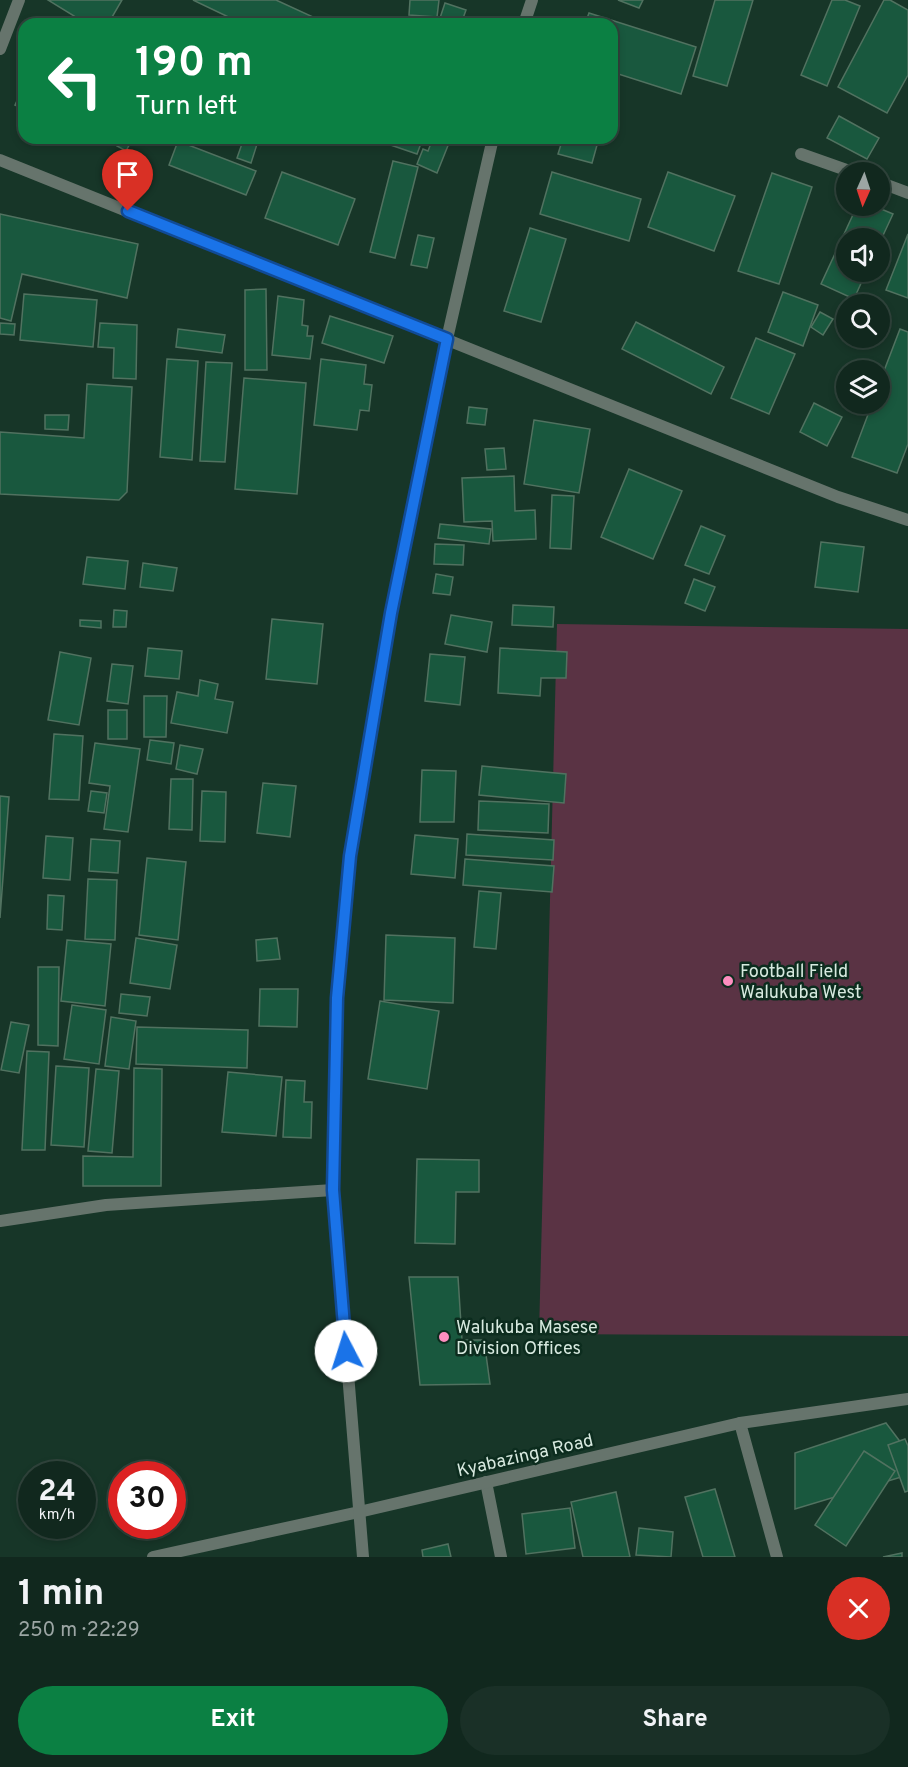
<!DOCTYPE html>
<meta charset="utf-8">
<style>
:root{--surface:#11281e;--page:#1a3027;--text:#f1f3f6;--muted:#9ca6a4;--line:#30443c;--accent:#0b8043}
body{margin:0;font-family:Overpass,sans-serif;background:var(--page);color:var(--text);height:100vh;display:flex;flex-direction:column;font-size:22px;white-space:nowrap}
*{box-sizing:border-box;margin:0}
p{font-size:20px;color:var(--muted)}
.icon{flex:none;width:33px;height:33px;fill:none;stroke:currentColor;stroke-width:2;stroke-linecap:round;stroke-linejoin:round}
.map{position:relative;height:1557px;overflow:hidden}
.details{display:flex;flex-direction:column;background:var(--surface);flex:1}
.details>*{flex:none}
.hud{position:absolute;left:18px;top:18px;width:600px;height:126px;border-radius:18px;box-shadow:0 3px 9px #0003,0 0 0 2px var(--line);background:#0b8043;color:#fff;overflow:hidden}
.needle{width:39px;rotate:183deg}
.tools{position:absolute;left:836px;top:162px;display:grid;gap:12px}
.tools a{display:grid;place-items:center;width:54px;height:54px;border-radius:50%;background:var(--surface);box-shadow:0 3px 9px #0003,0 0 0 2px var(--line);font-size:30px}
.speed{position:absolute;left:18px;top:1461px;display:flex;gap:12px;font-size:30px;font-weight:700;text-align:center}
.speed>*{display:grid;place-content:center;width:78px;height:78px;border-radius:50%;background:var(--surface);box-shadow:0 3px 9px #0003,0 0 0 2px var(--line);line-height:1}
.speed small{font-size:15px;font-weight:400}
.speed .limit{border:9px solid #d22;background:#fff;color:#111}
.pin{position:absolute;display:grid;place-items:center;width:51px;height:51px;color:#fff;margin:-62px -26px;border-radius:50% 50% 50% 0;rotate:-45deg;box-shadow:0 0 6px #0007}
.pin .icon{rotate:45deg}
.me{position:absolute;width:66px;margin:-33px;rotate:355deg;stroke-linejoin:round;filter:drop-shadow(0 0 4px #0008)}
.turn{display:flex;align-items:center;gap:21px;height:126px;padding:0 18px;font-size:27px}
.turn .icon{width:78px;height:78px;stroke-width:2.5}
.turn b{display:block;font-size:42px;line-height:51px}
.round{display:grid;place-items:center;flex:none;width:63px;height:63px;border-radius:32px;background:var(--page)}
.summary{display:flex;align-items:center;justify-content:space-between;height:102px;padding:0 18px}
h1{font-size:36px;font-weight:700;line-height:45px}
.cta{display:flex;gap:12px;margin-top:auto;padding:12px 18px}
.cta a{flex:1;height:69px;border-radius:36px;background:var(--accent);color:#fff;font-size:24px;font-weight:700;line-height:69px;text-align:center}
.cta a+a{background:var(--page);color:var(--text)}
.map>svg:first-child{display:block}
.green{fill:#5a3344}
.building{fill:#19583e;stroke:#517260;stroke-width:1.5}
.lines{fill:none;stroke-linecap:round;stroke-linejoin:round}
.street{stroke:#66746c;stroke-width:12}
.route-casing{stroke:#114b97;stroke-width:15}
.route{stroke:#1a73e8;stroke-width:10}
.poi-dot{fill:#fd8ebf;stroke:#0c2c1e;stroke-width:2}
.labels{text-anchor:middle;stroke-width:5;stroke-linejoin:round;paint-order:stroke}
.poi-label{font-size:18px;fill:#d7e9df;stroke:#0c2c1e;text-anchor:start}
.street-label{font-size:18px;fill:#d7e9df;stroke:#0c2c1e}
</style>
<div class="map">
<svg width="908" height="1557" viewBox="0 0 908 1557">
<rect width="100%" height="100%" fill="#173628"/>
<polygon class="green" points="557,624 908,629 908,1336 539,1334"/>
<g class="building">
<polygon points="48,0 122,0 108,24 87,24"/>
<polygon points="193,0 276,0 324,22 323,24 243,24"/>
<polygon points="410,0 439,0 437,17 409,15"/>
<polygon points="618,0 643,0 639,8"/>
<polygon points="715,0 753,0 727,86 693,76"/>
<polygon points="832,0 845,0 860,6 827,86 801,75"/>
<polygon points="884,0 890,0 908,10 908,75 887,113 838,87"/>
<polygon points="445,3 466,10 461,24 438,24"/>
<polygon points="589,13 696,47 681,94 612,72 612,24 585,24"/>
<polygon points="24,85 24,109 15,105"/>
<polygon points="839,116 879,138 867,159 827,138"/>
<polygon points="122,138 133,138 126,151 117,146"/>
<polygon points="244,138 259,138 251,163 237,158"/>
<polygon points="370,138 423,138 417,154"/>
<polygon points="433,138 451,138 437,173 417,164 423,149 428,151"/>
<polygon points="563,138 599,138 592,163 558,154"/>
<polygon points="178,141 256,171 246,195 169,165"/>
<polygon points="393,161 418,167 395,258 370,252"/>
<polygon points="282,172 355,199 338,245 265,218"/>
<polygon points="552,172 641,199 629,241 540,214"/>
<polygon points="668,172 735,196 714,251 648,227"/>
<polygon points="772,173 812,187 779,284 738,271"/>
<polygon points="857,206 874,206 893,214 879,244 879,238 846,238 846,272 866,272 854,299 821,284"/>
<polygon points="0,214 138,244 127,298 22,274 11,321 0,318"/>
<polygon points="530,228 566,239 541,322 504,311"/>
<polygon points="908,234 908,298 886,290"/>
<polygon points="418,235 434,238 427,268 411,265"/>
<polygon points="266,289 267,370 245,370 245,290"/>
<polygon points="783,292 818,305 803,346 768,332"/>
<polygon points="24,294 97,300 93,347 20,340"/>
<polygon points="278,296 304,300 302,325 308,326 307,336 313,336 310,359 272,355"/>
<polygon points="820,312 833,319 823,335 811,327"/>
<polygon points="330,316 393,336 384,363 322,343"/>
<polygon points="636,322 724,367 711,394 622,349"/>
<polygon points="0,323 15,324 14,335 0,334"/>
<polygon points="100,323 137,325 136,379 113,378 114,348 98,347"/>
<polygon points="178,329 225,335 222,353 176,347"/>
<polygon points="900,329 908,332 908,444 897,473 852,457 872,404 879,404 879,384"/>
<polygon points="756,338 795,354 769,414 731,398"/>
<polygon points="167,359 198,361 192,460 160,457"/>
<polygon points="321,359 366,365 364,384 372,385 369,411 360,410 357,430 314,425"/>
<polygon points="206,362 232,363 225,462 200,461"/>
<polygon points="244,378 306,383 297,494 235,489"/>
<polygon points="87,384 132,387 127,492 119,500 0,494 0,432 84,438"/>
<polygon points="814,403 842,417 827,446 800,432"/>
<polygon points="469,407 487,409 485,425 467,423"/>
<polygon points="45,415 69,415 68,430 45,429"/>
<polygon points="534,420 590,429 579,493 524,484"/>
<polygon points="504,448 506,469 487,470 485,449"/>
<polygon points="629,469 682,491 653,559 601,537"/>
<polygon points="514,476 515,511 535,510 536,539 493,541 492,521 464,522 462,478"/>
<polygon points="552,495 574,496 571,549 550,548"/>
<polygon points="440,524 491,529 489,544 438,538"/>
<polygon points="701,526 725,536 709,574 685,565"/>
<polygon points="821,542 864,547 858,592 815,587"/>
<polygon points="435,544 464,545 463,565 434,564"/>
<polygon points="87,557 128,561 125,589 83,584"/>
<polygon points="143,563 177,568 173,591 140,587"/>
<polygon points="436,574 453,577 450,595 433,593"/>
<polygon points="694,579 715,587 705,611 685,603"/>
<polygon points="513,605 554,607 553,627 512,625"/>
<polygon points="114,610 127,611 126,627 113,627"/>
<polygon points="451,615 492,622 487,652 445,644"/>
<polygon points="272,619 323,624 317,684 266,679"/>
<polygon points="80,620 101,621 101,628 80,626"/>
<polygon points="148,648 182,651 179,679 145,676"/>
<polygon points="500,648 567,652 566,678 541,678 540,696 498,693"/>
<polygon points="60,652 91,658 79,725 48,720"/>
<polygon points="430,654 465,657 460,705 425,701"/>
<polygon points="112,664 133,666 128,704 107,701"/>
<polygon points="200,680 218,684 215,699 233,702 227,733 171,723 177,692 198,696"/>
<polygon points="144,696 167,696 166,737 144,737"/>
<rect x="108" y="710" width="19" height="29"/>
<polygon points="54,734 83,736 79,800 49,799"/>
<polygon points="150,740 174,743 171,764 147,760"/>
<polygon points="95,743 140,749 128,832 104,829 110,786 89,783"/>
<polygon points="180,745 203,749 197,774 176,769"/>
<polygon points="482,766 566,774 564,803 479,795"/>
<polygon points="422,770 456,771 454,822 420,822"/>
<polygon points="171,779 193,779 192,830 169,829"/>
<polygon points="263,783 296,786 290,837 257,833"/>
<polygon points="91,791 107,793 104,813 88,811"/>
<polygon points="202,791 226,792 225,842 200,841"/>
<polygon points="0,796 9,797 0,918"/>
<polygon points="479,801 549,804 548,833 478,830"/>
<polygon points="467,834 554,840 553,860 466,855"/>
<polygon points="415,835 458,839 455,878 411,874"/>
<polygon points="46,836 73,838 70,880 43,878"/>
<polygon points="91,839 120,841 118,873 89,871"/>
<polygon points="147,858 186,862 178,940 139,935"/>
<polygon points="465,859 554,866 552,892 463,885"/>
<polygon points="88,879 117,880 115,940 85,939"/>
<polygon points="479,891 501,893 496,949 474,947"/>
<polygon points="48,895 64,896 62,930 47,929"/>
<polygon points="386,935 455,938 453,1003 384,1000"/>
<polygon points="136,938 177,945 170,989 130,983"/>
<polygon points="277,938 280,959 257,961 256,940"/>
<polygon points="67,940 111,944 105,1006 61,1001"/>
<polygon points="38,967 59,967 58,1046 38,1045"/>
<polygon points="260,989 298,989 297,1027 259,1026"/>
<polygon points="121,994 150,997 147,1016 119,1013"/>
<polygon points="380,1001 439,1011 427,1089 368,1079"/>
<polygon points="72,1005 106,1010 99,1064 64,1059"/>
<polygon points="111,1017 136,1021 129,1069 105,1066"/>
<polygon points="11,1022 29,1025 19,1073 1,1070"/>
<polygon points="137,1027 248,1030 247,1068 136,1064"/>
<polygon points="27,1051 49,1052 45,1150 22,1150"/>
<polygon points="56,1066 89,1068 84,1147 51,1145"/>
<polygon points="134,1068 162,1069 161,1186 83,1186 83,1156 133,1157"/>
<polygon points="96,1069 119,1071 112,1153 88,1151"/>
<polygon points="228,1072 282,1077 276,1136 222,1132"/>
<polygon points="286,1080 305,1081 304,1102 312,1102 311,1138 283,1137"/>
<polygon points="417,1159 479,1160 479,1192 456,1192 455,1244 415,1243"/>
<polygon points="409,1277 458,1277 462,1340 484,1340 490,1384 420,1385"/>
<polygon points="886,1423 908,1452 908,1475 795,1509 795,1453"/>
<polygon points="905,1439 908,1446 908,1491 905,1492 888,1445"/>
<polygon points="864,1451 895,1471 846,1546 815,1525"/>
<polygon points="715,1489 735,1557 703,1557 685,1497"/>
<polygon points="616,1492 630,1557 583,1557 571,1502"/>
<polygon points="570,1508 575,1548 526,1554 522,1514"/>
<polygon points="639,1528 673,1532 671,1557 636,1555"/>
<polygon points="448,1544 451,1557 423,1557 422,1550"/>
<polygon points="902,1553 902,1557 883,1557"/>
</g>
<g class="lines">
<g class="street">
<polyline points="524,24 532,0"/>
<polyline points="0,49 19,0"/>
<polyline points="801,154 852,172"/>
<polyline points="0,160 838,497 908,520"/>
<polyline points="879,182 908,193"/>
<polyline points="0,1221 106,1205 333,1190"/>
<polyline points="740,1423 777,1557"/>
<polyline points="486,1482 501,1557"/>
<polyline points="153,1557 359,1512 740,1423 908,1399"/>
<polyline points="363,1557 333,1190 337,998 350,856 391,613 447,339 493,138"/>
</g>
</g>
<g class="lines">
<g class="route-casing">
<polyline id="route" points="128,211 447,339 391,613 350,856 337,998 333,1190 346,1351"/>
</g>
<use href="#route" class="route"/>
</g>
<g class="poi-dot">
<circle cx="728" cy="981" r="6"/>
<circle cx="444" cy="1337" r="6"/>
</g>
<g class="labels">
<g class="poi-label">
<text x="740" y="977">Football Field<tspan x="740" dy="21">Walukuba West</tspan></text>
<text x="456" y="1333">Walukuba Masese<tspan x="456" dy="21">Division Offices</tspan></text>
</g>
<g class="street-label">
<text transform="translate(525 1455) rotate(-13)" y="6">Kyabazinga Road</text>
</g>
</g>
</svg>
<div class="tools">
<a><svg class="needle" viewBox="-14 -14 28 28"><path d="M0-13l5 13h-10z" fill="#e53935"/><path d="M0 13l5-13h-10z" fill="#9ca6a4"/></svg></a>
<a><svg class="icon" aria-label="sound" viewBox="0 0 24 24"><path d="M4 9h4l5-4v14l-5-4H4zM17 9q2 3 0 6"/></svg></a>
<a><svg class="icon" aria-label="search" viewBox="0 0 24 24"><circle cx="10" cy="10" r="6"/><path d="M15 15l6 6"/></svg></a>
<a><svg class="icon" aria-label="layers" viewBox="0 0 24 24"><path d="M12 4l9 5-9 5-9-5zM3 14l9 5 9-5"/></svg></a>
</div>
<div class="speed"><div>24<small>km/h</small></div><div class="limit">30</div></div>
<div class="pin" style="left:128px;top:211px;background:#d93025"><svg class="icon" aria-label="arrive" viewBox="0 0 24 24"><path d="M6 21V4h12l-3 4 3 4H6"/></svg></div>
<svg class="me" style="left:346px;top:1351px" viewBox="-20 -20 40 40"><circle r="19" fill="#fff"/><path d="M0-13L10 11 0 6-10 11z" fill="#1a73e8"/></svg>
<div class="hud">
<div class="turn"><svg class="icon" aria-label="left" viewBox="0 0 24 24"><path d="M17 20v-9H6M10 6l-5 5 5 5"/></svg><div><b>190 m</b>Turn left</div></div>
</div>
</div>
<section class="details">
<div class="summary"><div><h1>1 min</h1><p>250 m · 22:29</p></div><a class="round" style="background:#d93025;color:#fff"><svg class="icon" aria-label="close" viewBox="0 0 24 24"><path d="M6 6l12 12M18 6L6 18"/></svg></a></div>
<div class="cta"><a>Exit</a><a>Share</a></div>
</section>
